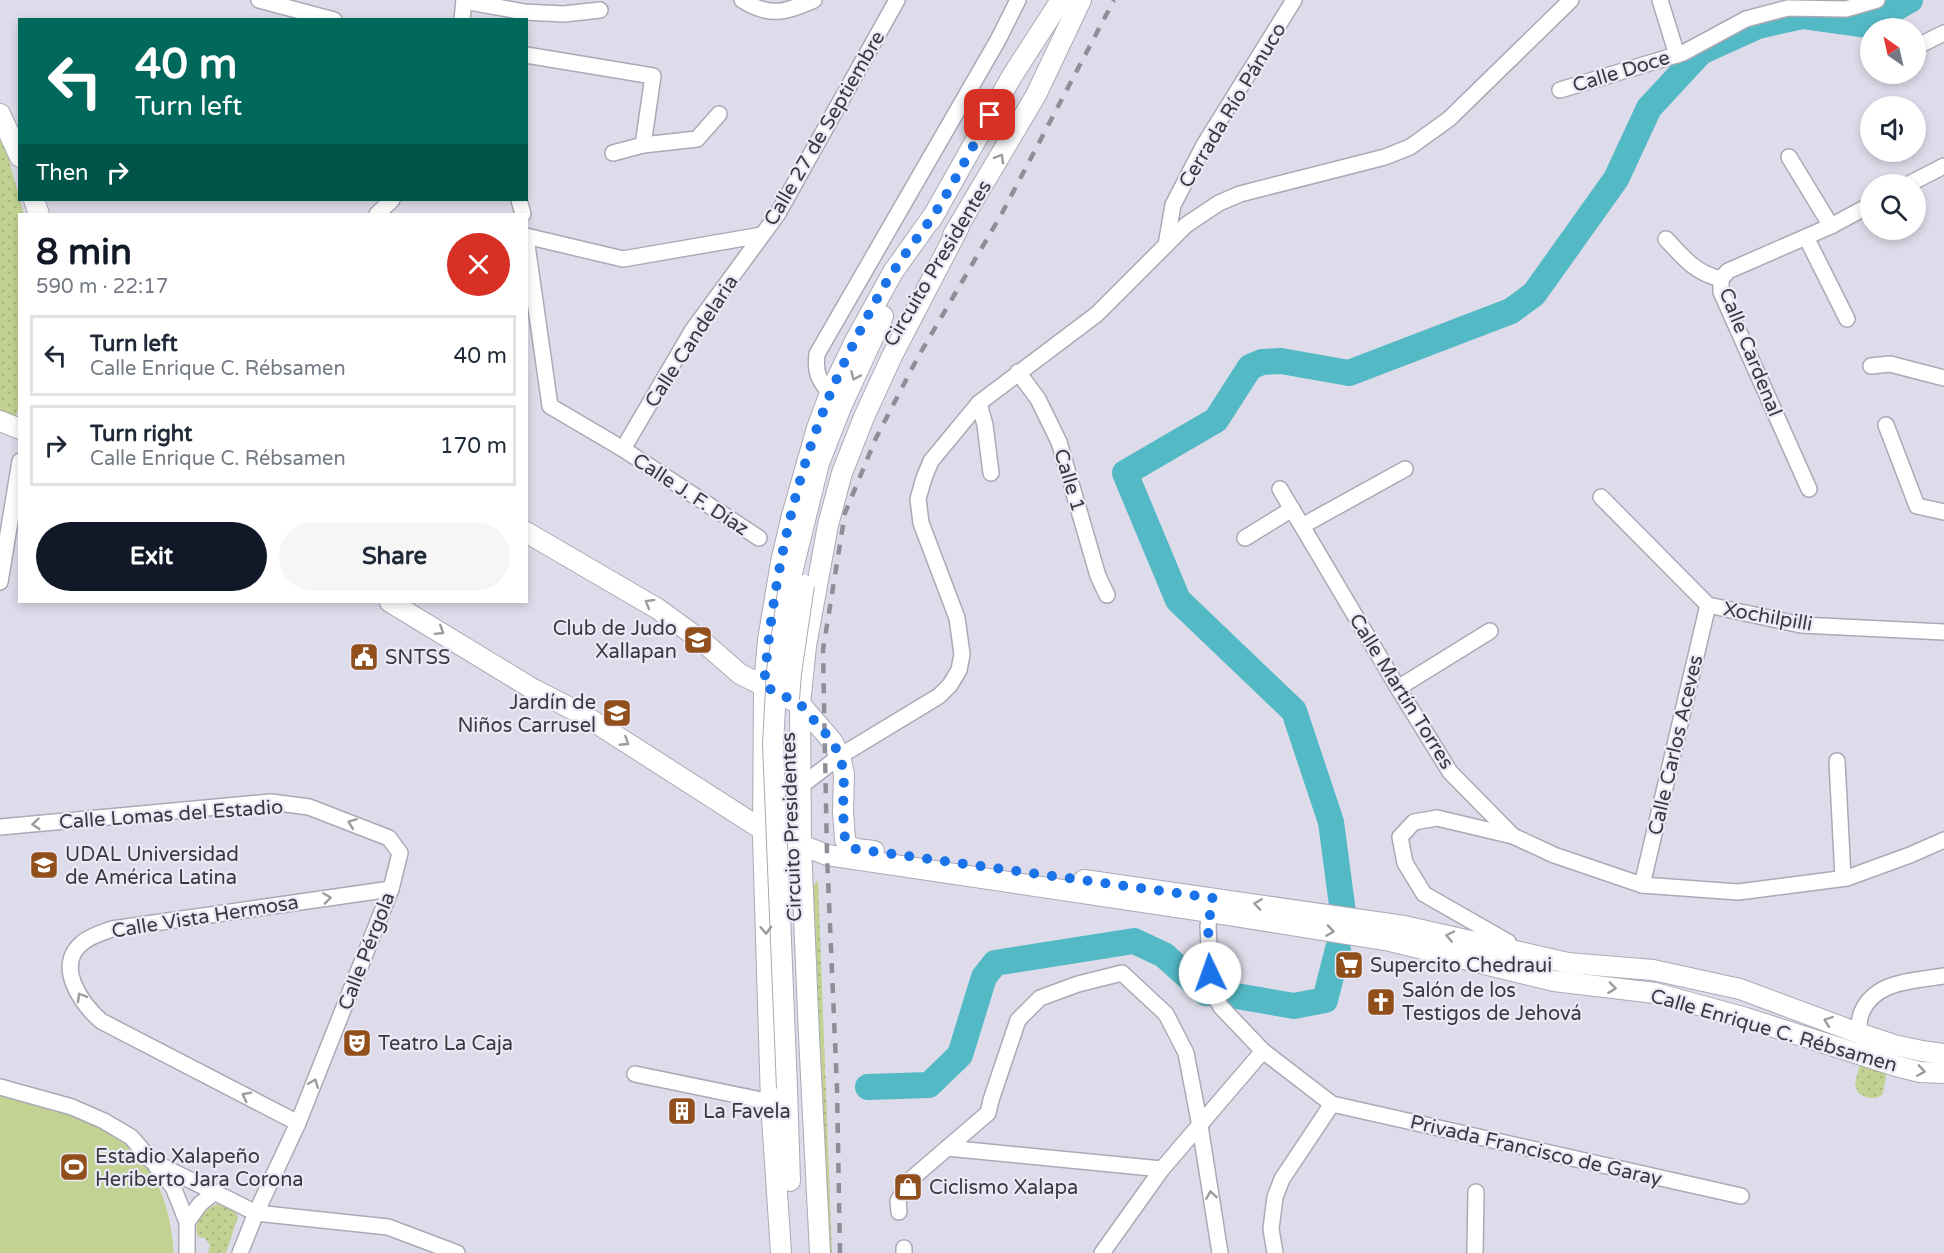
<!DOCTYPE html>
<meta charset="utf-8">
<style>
:root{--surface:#fff;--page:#f6f6f7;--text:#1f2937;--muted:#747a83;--line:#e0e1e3;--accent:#111827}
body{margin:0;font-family:"Varela Round",sans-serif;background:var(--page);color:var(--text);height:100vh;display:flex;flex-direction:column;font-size:22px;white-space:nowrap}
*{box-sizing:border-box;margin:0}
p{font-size:20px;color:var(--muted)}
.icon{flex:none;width:33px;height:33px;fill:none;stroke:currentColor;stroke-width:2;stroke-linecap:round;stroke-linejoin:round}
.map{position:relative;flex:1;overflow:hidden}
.drawer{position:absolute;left:18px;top:213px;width:510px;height:390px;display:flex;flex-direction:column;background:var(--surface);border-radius:0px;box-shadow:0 3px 9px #0003}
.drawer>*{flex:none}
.guide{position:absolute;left:18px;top:18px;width:510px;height:183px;border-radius:0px;box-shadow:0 3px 9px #0003;background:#00695c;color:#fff;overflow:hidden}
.needle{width:39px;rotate:326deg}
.tools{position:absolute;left:1860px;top:18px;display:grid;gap:12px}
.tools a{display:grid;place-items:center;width:66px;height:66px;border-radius:50%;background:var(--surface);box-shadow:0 3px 9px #0003;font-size:30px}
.pin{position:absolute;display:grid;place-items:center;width:51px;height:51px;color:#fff;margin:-26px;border-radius:12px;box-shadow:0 3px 9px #0006}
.me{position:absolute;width:66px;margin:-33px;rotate:357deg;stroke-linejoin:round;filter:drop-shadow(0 0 4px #0008)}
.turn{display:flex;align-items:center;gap:21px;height:126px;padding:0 18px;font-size:27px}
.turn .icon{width:78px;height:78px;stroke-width:2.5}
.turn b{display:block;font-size:42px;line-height:51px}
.then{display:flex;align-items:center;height:57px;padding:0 18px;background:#0003;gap:12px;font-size:22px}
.round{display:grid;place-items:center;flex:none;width:63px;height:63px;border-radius:32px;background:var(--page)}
.headline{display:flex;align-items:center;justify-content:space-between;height:102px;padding:0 18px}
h1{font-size:36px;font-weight:700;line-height:45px;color:var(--accent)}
.button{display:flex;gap:12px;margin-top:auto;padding:12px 18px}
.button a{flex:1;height:69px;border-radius:36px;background:var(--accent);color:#fff;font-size:24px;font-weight:700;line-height:69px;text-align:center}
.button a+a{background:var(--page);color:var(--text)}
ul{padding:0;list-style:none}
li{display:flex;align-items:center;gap:18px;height:81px;margin:0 12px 9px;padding:0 6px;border:3px solid var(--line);border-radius:0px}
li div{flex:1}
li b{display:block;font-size:22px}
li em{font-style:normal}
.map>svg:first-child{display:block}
.green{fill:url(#green-dots)}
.pitch{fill:#c2d292}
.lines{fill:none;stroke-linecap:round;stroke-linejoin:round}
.river{stroke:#53b9c5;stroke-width:26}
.minor-casing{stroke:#aba9b6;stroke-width:18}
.major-casing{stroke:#aba9b6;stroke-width:22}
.minor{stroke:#fff;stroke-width:15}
.major{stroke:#fff;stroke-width:20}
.rail{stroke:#8f8e98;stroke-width:4.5;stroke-dasharray:10 10;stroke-linecap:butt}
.major-bridge-casing{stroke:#aba9b6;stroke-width:22;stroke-linecap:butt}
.major-bridge{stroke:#fff;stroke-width:20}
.oneway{stroke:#9c9c9e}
.route{stroke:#1a73e8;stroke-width:10;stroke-dasharray:0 18}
.labels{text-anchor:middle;stroke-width:4.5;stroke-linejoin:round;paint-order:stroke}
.street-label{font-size:20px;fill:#39393e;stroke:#ebe9f7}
.poi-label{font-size:20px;fill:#39393e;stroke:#ebe9f7;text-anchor:start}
</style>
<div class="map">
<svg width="1944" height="1253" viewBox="0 0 1944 1253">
<defs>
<pattern id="green-dots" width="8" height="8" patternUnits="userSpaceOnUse" patternTransform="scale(1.5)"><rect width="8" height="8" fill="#c2d292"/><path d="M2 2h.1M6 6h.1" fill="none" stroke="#a7b57f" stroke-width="1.8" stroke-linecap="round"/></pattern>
</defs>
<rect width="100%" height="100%" fill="#dedcea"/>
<g class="green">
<polygon points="0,128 24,214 20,214 20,403 16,416 0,411"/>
<polygon points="818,880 832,1253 824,1253 817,986 811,893 813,886"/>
<path d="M1860,1063L1887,1070L1883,1094C1875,1101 1867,1098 1858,1093L1855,1084Z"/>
<path d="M217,1204C228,1204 234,1207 238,1217L226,1253H208L210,1245L205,1238L198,1237C192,1222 204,1210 217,1204Z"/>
</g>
<path class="pitch" d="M0,1093C22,1098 46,1102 68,1110C78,1113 87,1120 97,1125C151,1155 169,1192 174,1253H0Z"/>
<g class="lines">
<g class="river">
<polyline points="1343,913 1331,822 1294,711 1178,600 1125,473 1216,420 1250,367 1262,362 1281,361 1349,373 1511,311 1534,294 1616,179 1649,108 1701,52 1758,26 1802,16 1866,25 1910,0"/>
<polyline points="1225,994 1294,1006 1325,1000 1338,949"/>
<polyline points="868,1087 929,1085 960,1055 984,977 995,963 1134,941 1164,955 1206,993"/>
</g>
<g class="minor-casing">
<g id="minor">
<polyline points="259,0 334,20"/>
<path d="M742,0C770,18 786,12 814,0"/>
<polyline points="1660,0 1677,55"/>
<polyline points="464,1 524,12 564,14 600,10"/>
<polyline points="462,20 464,0"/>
<polyline points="1916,47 1944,33"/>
<polyline points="526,55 653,76 643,145"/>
<polyline points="1560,90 1683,53 1746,19 1788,8 1846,9 1877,0"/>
<polyline points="613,153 643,145 697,139 719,114"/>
<polyline points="1789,157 1831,226"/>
<polyline points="1909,184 1944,166"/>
<polyline points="519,200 523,214"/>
<polyline points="377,214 392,200"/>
<polyline points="526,236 623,259 762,235"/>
<polyline points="1806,237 1847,319"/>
<polyline points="526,238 550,406 623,449 759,538"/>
<path d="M1666,239C1684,258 1695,273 1721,279V292L1809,489"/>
<polyline points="1166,245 1173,205 1204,145 1294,0"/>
<polyline points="1721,279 1728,271 1831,226 1870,205"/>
<polyline points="1871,366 1890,364 1944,378"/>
<polyline points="1018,372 1038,399 1059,442 1098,576 1107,595"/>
<path d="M830,393C818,379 815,373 817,354L998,40L1018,0"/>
<polyline points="979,403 985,425 991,473"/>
<polyline points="1886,425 1917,506 1944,512"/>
<polyline points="623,449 692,331 777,215 897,0"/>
<polyline points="1280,489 1398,688 1450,772 1513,836 1554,855 1642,885 1738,892 1847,878 1910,855 1944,840"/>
<polyline points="1601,497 1708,605 1801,625 1944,632"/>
<polyline points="1302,526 1405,469"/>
<polyline points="1245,538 1292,509"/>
<polyline points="0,582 20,461"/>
<polyline points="1398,688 1490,631"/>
<polyline points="1837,761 1843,878"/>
<polyline points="801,786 840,756 939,696 950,685 959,670 962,654 957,618 921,523 918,499 924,478 931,461 979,403 1097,314 1186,225 1219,203 1240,194 1385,157 1410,147 1449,119 1571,0"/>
<polyline points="0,827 271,802 309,807 389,838 400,853 391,889 298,1123 256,1213 240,1253"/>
<polyline points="1642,885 1708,605"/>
<polyline points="1212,902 1208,926 1211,982 1214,995 1221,1007 1263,1051 1332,1104 1741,1196"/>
<polyline points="1508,948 1508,942 1424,894 1405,863 1400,837 1414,822 1437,818 1513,836"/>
<path d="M1858,1033C1859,1027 1859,1020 1861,1014C1874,980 1914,981 1944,976"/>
<polyline points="635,1074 771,1102"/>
<polyline points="0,1087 72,1107 104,1121 131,1137 152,1161 256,1213 388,1227 457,1253"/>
<path d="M298,1123L101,1021C82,1004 54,966 82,943C90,936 101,933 112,929L391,889"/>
<polyline points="947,1148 1162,1169"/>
<polyline points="156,1166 173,1187 187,1222 187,1253"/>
<polyline points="899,1212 898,1201 910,1180 988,1113 991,1100 1018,1020 1040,998 1078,984 1122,973 1166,1014 1186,1053 1200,1126 1220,1253"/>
<polyline points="187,1222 200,1204 215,1192"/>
<polyline points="904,1253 904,1248"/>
<polyline points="1102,1253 1162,1169 1263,1051"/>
<polyline points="1275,1253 1271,1229 1275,1197 1282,1179 1332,1104"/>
<polyline points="1475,1253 1476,1192"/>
</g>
</g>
<g class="major-casing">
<g id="major">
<polyline points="0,114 20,157"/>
<polyline points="34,200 39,214"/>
<polyline points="931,220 1012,76 1061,0"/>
<polyline points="953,235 1036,95 1081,0"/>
<polyline points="0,421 20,429"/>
<polyline points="526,532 658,609 702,641 740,674 800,704 832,741 840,756 844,774 843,811 845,840 849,846 856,849 874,851"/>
<polyline points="792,573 819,463 841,407 883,316"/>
<polyline points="390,602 533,689 582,714 763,830 827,855 1210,912 1390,941 1554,981 1655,993 1746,1018 1896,1066 1920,1072 1944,1073"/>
<polyline points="1084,880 1404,926 1568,963 1653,970 1740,989 1858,1033 1894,1045 1922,1051 1944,1054"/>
<polyline points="787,1088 790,1181"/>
<polyline points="781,1253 771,1102 763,838 764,685 768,640 781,562 791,519 817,428 830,393 855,341 893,272 937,210"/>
<polyline points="820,1253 809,1036 801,845 800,704 806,646 828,525 842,473 864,417 892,356 959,227"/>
</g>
</g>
<use href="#minor" class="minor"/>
<use href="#major" class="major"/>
<polyline class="rail" points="840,1253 837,1088 827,855 823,650 845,513 876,438 918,357 1001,215 1114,0"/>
<g class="major-bridge-casing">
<g id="major-bridge">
<polyline points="789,699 791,673 804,585"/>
<polyline points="787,1088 773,744 777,671 789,585"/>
</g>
</g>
<use href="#major-bridge" class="major-bridge"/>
</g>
<defs><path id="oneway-chevron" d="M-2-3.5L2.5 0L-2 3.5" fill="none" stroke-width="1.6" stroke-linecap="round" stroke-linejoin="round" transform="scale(1.5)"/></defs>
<g class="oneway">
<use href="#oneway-chevron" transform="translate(1000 158) rotate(-60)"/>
<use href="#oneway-chevron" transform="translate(855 376) rotate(114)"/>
<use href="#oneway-chevron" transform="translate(649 603) rotate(-150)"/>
<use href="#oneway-chevron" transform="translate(440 631) rotate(32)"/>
<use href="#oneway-chevron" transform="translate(625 742) rotate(33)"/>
<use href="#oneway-chevron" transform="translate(352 823) rotate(-159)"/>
<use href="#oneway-chevron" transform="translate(36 824) rotate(175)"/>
<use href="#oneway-chevron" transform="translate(327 898) rotate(-8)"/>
<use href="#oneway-chevron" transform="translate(1258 904) rotate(-172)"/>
<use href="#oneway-chevron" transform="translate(766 930) rotate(88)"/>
<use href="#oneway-chevron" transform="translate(1330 931) rotate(9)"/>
<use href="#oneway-chevron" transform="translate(1450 936) rotate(-168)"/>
<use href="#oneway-chevron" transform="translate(1612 988) rotate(7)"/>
<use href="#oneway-chevron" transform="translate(81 997) rotate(-120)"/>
<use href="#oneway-chevron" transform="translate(1828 1021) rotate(-159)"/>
<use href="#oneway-chevron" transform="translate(1921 1071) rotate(9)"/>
<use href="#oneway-chevron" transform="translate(314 1083) rotate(-68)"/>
<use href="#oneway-chevron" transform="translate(246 1096) rotate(-153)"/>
<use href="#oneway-chevron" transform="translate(1211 1195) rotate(-99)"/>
</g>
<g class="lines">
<path class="route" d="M990,115C973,146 956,179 937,210C924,230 908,249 895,269C880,291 867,317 855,341C800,446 774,567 764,686L800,704L832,741L840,756L844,774L843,812L845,840L849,846L856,849L1213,898L1208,926L1210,973"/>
</g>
<defs>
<g id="school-square" transform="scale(1.5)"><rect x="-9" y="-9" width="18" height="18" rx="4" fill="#904f1b" stroke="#ebe9f7"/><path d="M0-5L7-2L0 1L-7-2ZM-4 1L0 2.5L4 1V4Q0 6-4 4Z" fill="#fff"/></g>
<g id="civic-square" transform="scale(1.5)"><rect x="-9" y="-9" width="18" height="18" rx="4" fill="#904f1b" stroke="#ebe9f7"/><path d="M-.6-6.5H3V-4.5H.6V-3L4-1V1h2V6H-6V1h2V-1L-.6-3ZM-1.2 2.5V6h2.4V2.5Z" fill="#fff"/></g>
<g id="university-square" transform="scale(1.5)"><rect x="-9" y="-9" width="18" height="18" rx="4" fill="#904f1b" stroke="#ebe9f7"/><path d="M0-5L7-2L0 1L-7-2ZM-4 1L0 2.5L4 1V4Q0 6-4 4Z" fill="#fff"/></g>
<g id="supermarket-square" transform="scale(1.5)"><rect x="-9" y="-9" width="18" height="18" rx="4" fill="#904f1b" stroke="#ebe9f7"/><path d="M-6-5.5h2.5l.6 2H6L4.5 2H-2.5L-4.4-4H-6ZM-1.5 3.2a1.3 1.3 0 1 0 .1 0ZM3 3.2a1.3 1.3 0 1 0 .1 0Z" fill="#fff"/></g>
<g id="church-square" transform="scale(1.5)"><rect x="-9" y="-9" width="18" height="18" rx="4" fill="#904f1b" stroke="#ebe9f7"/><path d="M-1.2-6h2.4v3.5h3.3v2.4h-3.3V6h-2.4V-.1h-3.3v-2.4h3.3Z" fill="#fff"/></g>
<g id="theatre-square" transform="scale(1.5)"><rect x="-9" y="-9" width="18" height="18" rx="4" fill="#904f1b" stroke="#ebe9f7"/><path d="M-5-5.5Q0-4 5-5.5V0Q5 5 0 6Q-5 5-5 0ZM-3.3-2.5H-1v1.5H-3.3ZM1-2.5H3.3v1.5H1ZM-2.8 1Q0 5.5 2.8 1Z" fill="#fff"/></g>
<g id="building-square" transform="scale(1.5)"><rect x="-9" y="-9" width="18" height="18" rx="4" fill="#904f1b" stroke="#ebe9f7"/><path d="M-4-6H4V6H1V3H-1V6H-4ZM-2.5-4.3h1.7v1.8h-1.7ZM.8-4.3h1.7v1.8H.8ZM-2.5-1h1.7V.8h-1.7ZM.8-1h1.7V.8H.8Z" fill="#fff"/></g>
<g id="stadium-square" transform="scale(1.5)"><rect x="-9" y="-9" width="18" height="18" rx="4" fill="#904f1b" stroke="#ebe9f7"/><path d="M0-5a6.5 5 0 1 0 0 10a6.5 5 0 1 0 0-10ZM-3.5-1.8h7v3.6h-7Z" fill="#fff"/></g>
<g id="shop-square" transform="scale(1.5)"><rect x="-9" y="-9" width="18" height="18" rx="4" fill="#904f1b" stroke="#ebe9f7"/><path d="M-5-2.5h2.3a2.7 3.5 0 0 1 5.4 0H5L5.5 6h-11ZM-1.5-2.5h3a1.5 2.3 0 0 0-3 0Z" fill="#fff"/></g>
</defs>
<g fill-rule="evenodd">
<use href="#school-square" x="698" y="640"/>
<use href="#civic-square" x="364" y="657"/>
<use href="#school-square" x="617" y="713"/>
<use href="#university-square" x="44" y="865"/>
<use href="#supermarket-square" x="1349" y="965"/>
<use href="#church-square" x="1381" y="1002"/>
<use href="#theatre-square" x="357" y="1043"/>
<use href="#building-square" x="682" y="1111"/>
<use href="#stadium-square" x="74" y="1167"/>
<use href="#shop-square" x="908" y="1187"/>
</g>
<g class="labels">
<g class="street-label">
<text transform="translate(1621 71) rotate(-17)" y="7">Calle Doce</text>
<text transform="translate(1232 105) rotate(-59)" y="7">Cerrada Río Pánuco</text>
<text transform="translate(824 128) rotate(-60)" y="7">Calle 27 de Septiembre</text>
<text transform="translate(937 263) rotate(-59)" y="7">Circuito Presidentes</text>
<text transform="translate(691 341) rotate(-57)" y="7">Calle Candelaria</text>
<text transform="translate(1751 352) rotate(68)" y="7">Calle Cardenal</text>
<text transform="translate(1070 480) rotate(73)" y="7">Calle 1</text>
<text transform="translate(691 494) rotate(33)" y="7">Calle J. F. Díaz</text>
<text transform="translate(1768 616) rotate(10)" y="7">Xochilpilli</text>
<text transform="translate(1402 691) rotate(58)" y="7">Calle Martín Torres</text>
<text transform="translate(1675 745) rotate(-77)" y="7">Calle Carlos Aceves</text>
<text transform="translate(171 814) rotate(-4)" y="7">Calle Lomas del Estadio</text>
<text transform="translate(791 827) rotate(-92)" y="7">Circuito Presidentes</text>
<text transform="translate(205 916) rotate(-9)" y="7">Calle Vista Hermosa</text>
<text transform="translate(366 951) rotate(-69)" y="7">Calle Pérgola</text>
<text transform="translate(1774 1030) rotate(16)" y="7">Calle Enrique C. Rébsamen</text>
<text transform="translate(1536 1150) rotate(13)" y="7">Privada Francisco de Garay</text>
</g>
<g class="poi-label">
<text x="677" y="635" text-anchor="end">Club de Judo<tspan x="677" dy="23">Xallapan</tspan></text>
<text x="385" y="664">SNTSS</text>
<text x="596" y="709" text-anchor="end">Jardín de<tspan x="596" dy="23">Niños Carrusel</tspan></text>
<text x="65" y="861">UDAL Universidad<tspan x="65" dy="23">de América Latina</tspan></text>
<text x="1370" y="972">Supercito Chedraui</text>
<text x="1402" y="997">Salón de los<tspan x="1402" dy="23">Testigos de Jehová</tspan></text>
<text x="378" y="1050">Teatro La Caja</text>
<text x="703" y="1118">La Favela</text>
<text x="95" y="1163">Estadio Xalapeño<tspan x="95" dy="23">Heriberto Jara Corona</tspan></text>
<text x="929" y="1194">Ciclismo Xalapa</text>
</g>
</g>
</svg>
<div class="tools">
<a><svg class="needle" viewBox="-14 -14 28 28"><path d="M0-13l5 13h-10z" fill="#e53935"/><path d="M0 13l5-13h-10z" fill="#747a83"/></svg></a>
<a><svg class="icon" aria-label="sound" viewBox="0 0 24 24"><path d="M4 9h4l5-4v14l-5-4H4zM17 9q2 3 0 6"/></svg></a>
<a><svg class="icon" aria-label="search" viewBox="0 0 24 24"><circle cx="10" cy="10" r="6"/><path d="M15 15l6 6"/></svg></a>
</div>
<div class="pin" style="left:990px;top:115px;background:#d93025"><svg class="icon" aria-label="arrive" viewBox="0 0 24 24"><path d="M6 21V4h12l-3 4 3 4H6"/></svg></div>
<svg class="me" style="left:1210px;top:973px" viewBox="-20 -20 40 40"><circle r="19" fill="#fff"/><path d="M0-13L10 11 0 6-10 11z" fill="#1a73e8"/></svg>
<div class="guide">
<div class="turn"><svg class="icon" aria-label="left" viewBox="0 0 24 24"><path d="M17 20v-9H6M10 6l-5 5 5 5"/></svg><div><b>40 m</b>Turn left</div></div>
<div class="then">Then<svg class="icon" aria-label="right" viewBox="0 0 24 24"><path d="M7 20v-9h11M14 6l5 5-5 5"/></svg></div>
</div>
<section class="drawer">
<div class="headline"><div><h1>8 min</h1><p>590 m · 22:17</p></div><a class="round" style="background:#d93025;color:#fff"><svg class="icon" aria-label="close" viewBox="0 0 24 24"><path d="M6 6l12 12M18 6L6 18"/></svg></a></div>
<ul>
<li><svg class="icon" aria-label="left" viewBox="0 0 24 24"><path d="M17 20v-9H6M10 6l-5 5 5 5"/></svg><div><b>Turn left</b><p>Calle Enrique C. Rébsamen</p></div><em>40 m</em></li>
<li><svg class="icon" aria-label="right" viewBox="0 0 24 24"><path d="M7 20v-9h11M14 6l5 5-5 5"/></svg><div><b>Turn right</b><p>Calle Enrique C. Rébsamen</p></div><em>170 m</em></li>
</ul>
<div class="button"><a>Exit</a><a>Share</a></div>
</section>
</div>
